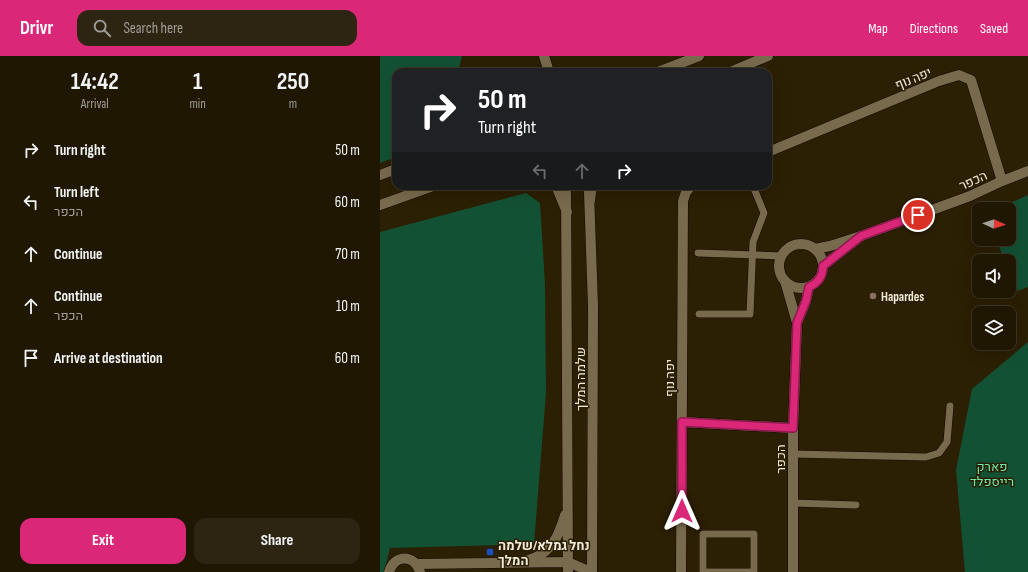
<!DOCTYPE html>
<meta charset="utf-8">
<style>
:root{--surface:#201703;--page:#2d2412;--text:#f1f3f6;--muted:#a29f9a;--line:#3d3625;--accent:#db2777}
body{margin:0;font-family:"Sofia Sans Condensed",Heebo,sans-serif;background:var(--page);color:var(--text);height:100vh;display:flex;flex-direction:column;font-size:15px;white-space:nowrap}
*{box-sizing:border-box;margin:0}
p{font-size:13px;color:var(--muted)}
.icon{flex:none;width:22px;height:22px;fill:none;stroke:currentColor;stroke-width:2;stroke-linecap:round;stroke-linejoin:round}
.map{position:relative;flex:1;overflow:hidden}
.details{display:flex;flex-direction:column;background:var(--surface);width:380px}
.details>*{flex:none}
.top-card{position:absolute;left:12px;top:12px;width:380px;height:122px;border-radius:12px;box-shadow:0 4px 16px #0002,0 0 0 1px var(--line);background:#202124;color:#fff;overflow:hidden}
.needle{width:26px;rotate:93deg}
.fabs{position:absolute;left:592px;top:146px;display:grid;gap:8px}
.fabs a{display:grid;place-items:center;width:44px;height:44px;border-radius:8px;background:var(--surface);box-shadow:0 4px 16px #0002,0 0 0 1px var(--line);font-size:20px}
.pin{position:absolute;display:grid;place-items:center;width:34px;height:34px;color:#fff;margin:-17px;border:2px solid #fff;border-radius:50%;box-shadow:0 1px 4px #0007}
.me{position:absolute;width:44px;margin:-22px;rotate:0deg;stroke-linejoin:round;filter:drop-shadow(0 0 3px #0008)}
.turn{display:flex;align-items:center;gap:14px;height:84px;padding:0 20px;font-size:18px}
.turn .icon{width:52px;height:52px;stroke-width:2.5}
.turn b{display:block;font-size:28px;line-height:34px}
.lanes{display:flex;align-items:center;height:38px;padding:0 20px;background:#0003;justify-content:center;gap:20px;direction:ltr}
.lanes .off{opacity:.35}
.eta{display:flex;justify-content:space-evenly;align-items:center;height:68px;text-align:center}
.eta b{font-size:24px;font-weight:700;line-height:28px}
.cta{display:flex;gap:8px;margin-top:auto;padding:8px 20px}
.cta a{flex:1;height:46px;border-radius:12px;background:var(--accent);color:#fff;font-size:16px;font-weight:700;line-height:46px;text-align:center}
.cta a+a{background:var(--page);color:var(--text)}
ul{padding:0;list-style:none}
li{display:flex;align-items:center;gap:12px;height:52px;padding:0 20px}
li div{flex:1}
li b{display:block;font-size:15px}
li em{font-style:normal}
header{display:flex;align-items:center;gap:24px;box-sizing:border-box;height:56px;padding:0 20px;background:var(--accent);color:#fff}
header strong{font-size:19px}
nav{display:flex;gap:22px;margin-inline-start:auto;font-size:14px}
.search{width:280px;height:36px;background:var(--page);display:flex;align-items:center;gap:10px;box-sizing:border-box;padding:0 14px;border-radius:12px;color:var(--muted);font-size:15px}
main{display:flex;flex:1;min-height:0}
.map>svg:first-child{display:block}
.green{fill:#135134}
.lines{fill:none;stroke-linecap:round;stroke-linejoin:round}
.service-casing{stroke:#130900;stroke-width:8}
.minor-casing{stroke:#130900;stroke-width:11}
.tertiary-casing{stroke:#130900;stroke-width:11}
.secondary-casing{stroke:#130900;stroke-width:11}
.service{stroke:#786a4d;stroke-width:7}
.minor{stroke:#786a4d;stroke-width:10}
.tertiary{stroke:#786a4d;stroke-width:10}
.secondary{stroke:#786a4d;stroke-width:10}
.route-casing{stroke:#8e194d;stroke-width:10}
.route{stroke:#db2777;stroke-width:7}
.education-dot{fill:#8d6e63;stroke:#2b1f04;stroke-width:1.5}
.transit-dot{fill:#1a4fb4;stroke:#2b1f04;stroke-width:1.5}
.labels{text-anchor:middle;stroke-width:3;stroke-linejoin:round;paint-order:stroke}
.street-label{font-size:13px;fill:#f2ebdb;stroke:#2b1f04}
.poi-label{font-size:13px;font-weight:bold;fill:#f2ebdb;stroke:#2b1f04;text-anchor:start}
.park-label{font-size:13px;fill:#72e9a9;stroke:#2b1f04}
</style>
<header>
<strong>Drivr</strong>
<div class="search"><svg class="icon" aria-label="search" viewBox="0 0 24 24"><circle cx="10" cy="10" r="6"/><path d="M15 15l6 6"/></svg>Search here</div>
<nav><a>Map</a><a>Directions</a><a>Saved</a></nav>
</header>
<main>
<section class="details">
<div class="eta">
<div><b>14:42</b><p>Arrival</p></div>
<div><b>1</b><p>min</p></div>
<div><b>250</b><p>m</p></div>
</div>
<ul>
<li><svg class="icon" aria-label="right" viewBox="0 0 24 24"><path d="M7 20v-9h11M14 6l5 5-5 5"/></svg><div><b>Turn right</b></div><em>50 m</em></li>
<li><svg class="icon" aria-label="left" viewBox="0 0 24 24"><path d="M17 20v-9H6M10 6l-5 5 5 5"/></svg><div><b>Turn left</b><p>הכפר</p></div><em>60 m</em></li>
<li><svg class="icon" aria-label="ahead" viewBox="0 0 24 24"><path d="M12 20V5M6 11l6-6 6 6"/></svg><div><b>Continue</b></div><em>70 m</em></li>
<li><svg class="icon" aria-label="ahead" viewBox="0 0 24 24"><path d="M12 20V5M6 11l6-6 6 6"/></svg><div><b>Continue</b><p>הכפר</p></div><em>10 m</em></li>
<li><svg class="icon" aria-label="arrive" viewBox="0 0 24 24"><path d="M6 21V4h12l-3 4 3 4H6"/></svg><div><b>Arrive at destination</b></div><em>60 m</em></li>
</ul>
<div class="cta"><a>Exit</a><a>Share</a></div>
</section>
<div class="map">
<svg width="648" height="516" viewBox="0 0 648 516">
<rect width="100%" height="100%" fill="#2b1f04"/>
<g class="green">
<polygon points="0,0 82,0 78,16 16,16 16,101 0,107"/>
<polygon points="146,137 160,147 165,228 166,337 154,488 10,492 4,516 0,516 0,176"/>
<polygon points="648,139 648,231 638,235 629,214 629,205 625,205 616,183 629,183 629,153 617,153"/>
<polygon points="648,286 648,516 585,516 576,414 592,333"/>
</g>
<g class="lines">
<g class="service-casing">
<g id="service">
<polyline points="318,197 402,200"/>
<polyline points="319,258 370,258 373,186 384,157 373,130"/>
<polyline points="413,398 546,401 559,397 567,386 570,350"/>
<polyline points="413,447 476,449"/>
<polyline points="374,516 374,478 323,478 323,516 374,516"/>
</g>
</g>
<g class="minor-casing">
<g id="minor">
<polyline points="388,96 559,25 579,19 591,24 622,125"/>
<polyline points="435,193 450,190 481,180 590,140 622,125 648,115"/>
<polyline points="302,366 413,372"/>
<polyline points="36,508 188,506 211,516"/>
<path d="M9,516C14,498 35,498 40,516"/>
<polyline points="301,516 303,145 306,136 311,130"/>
<polyline points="413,516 413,372 417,267"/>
</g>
</g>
<g class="tertiary-casing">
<g id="tertiary">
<polyline points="164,0 169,16"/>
<polyline points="186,130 188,516"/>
<polyline points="209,136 213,250 212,516"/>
<circle cx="421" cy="210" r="22"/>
<polyline points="443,210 481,180"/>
<polyline points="405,225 417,267"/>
<polyline points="417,267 426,245 429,231"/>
<path d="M142,506C148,504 155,502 160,499C175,490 180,475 185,459"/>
</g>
</g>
<g class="secondary-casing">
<g id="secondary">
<polyline points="278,16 319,0"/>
<polyline points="350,16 388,0"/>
<polyline points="0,119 16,113"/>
<polyline points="176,130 187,156"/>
<polyline points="210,144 212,130"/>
<polyline points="0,149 53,130"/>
</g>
</g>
<use href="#service" class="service"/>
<use href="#minor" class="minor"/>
<use href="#tertiary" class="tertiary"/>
<use href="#secondary" class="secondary"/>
</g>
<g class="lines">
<g class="route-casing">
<path id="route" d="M302,455V366L413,372L417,267L426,245L429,231C438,227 443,220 443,210L481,180L538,159"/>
</g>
<use href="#route" class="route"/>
</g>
<circle class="education-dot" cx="493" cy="240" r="4"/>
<rect class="transit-dot" x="106" y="492" width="8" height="8" rx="2"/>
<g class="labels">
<g class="street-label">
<text transform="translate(533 22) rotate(-22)" y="5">יפה נוף</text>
<text transform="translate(593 124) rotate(-24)" y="5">הכפר</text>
<text transform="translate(289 322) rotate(-90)" y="5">יפה נוף</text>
<text transform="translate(200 323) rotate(-90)" y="5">שלמה המלך</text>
<text transform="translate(400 403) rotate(-90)" y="5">הכפר</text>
</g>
<g class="poi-label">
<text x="501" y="245">Hapardes</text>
<text x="118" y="494">נחל גמלא/שלמה<tspan x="118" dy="15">המלך</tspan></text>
</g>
<g class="park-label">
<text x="612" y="415">פארק<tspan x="612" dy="15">רייספלד</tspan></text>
</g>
</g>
</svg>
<div class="fabs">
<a><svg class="needle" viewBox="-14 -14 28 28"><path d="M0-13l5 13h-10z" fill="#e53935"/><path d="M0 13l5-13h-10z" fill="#a29f9a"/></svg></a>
<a><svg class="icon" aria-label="sound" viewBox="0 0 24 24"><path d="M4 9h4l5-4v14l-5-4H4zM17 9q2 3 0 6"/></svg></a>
<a><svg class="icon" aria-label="layers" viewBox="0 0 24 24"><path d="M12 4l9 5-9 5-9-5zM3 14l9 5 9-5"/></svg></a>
</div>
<div class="pin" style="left:538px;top:159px;background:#d93025"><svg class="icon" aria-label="arrive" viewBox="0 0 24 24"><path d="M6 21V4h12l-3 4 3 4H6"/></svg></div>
<svg class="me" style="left:302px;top:455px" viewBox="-20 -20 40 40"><path d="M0-17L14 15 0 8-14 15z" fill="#db2777" stroke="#fff" stroke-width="4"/></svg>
<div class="top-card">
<div class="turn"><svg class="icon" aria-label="right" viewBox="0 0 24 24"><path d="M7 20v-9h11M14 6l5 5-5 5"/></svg><div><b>50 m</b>Turn right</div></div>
<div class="lanes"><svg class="icon off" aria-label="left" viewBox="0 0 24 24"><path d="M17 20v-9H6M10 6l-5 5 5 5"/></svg><svg class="icon off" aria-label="ahead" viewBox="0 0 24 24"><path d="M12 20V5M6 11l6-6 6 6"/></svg><svg class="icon" aria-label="right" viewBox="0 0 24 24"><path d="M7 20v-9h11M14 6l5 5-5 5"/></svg></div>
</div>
</div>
</main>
